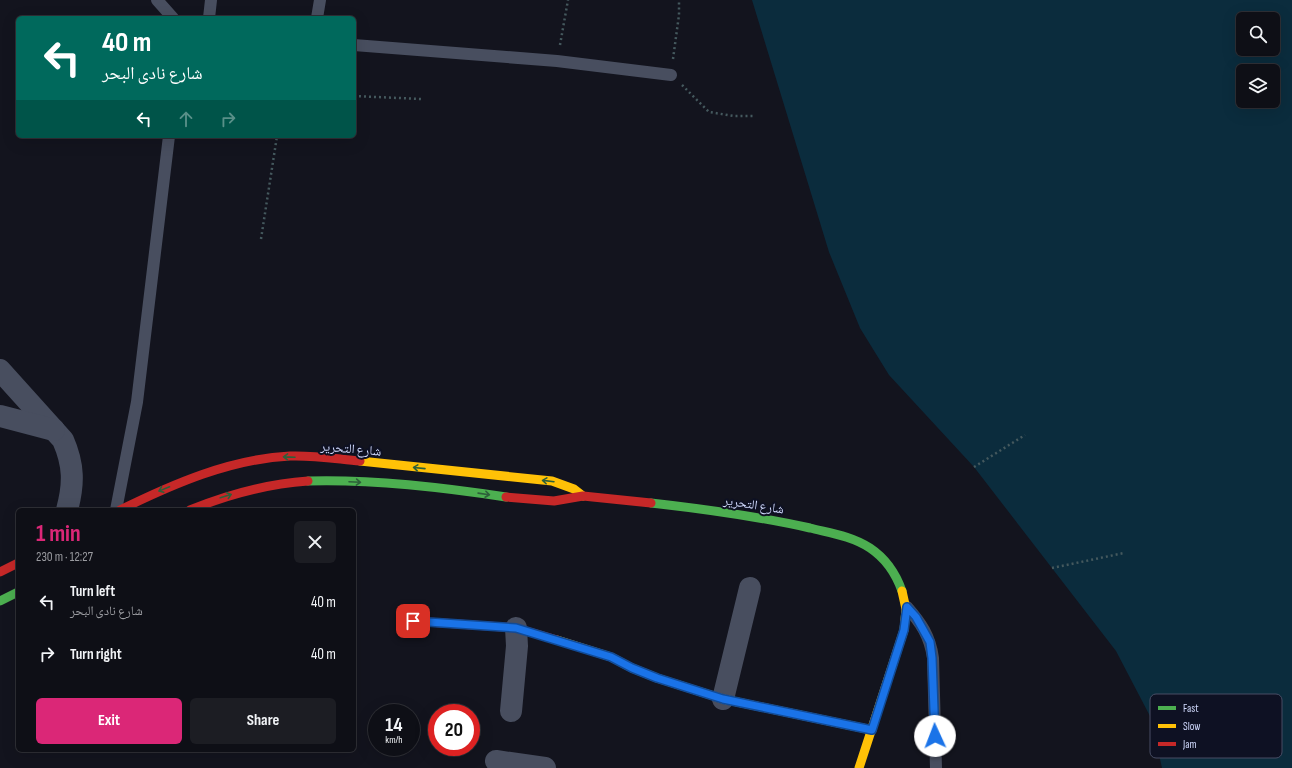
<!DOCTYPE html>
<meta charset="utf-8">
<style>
:root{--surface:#0e0f16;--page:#1c1d23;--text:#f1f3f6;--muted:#9b9ca1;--line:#2e2f35;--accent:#db2777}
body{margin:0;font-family:"Sofia Sans Condensed","Noto Naskh Arabic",sans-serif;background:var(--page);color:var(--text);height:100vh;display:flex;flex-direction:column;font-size:15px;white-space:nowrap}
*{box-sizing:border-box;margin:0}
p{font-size:13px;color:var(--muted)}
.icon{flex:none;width:22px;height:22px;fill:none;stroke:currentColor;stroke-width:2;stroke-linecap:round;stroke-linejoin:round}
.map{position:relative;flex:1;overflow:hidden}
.side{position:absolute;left:16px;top:508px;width:340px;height:244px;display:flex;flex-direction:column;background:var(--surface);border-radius:6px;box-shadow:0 4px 16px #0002,0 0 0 1px var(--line)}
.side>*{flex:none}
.top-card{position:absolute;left:16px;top:16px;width:340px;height:122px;border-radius:6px;box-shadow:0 4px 16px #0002,0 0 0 1px var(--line);background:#00695c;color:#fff;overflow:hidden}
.buttons{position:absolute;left:1236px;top:12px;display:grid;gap:8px}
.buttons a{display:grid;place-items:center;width:44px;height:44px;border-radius:6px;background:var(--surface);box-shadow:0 4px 16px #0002,0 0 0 1px var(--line);font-size:20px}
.speed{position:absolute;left:368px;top:704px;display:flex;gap:8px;font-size:20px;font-weight:700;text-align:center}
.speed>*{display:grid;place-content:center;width:52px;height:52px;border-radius:50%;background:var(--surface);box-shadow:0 4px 16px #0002,0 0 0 1px var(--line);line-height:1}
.speed small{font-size:10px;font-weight:400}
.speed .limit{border:6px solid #d22;background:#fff;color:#111}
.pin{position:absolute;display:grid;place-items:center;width:34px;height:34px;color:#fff;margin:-17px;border-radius:8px;box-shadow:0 2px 6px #0006}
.me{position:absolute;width:44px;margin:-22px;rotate:358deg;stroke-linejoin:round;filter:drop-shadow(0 0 3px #0008)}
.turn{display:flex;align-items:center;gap:14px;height:84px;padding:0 20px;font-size:18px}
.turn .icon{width:52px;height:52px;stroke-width:2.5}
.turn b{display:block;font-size:28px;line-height:34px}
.lanes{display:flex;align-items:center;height:38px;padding:0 20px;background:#0003;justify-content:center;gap:20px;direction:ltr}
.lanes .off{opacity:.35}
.round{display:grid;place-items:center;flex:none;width:42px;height:42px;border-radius:6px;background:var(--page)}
.head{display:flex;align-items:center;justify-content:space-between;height:68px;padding:0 20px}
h1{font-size:24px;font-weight:700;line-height:30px;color:var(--accent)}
.action{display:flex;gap:8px;margin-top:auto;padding:8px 20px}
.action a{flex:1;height:46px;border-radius:6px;background:var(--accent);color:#fff;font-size:16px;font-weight:700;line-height:46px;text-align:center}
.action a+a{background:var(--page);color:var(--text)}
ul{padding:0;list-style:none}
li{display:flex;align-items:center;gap:12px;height:52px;padding:0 20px}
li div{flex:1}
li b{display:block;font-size:15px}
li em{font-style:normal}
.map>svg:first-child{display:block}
.water{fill:#0b2c3d;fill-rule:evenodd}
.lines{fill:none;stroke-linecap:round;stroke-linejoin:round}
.path{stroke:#45595e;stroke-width:2.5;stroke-dasharray:2 3;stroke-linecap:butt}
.lane{stroke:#484e5f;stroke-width:12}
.street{stroke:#484e5f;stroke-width:22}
.fast{stroke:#4caf50;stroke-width:9}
.slow{stroke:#ffc107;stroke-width:9}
.jam{stroke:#c62828;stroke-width:9}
.oneway{stroke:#2d603a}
.route-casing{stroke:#114b97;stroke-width:10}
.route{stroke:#1a73e8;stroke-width:7}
.labels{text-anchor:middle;stroke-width:4;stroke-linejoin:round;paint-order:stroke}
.street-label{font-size:13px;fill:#d1dafe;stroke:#0e1123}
.key{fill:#0e1123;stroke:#484d65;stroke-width:1}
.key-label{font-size:11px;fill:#d1dafe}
</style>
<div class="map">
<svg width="1292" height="768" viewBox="0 0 1292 768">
<rect width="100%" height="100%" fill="#13141e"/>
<path class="water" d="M752,0H1292V768H1162L1151,718L1116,651L974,467L889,375L860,328L829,252ZM1243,19H1273V49H1243ZM1243,71H1273V101H1243Z"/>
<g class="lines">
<g class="path">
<polyline points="560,45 568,0"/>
<polyline points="673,59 679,15 679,0"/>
<polyline points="682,85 709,112 734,116 753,116"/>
<polyline points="354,96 421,99"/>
<polyline points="261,239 277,136"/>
<polyline points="974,467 1025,435"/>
<polyline points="1052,568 1124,553"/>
</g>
<g class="lane">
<polyline points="157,0 173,18"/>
<polyline points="209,18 211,0"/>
<polyline points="317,18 320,0"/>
<polyline points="354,45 557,61 671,75"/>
<polyline points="116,510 137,402 169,136"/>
<path d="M907,607C921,623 930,636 933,658L936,768"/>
</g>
<g class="street">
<path d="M0,370L63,440C74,465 74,484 67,510"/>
<polyline points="0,416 54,430"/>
<polyline points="723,699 750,588"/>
<polyline points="511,711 517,646 516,628"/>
<polyline points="496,761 545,768"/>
</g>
<g class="fast">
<path d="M308,481C374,479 441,487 506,497"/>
<path d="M651,503C704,509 757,516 810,528C830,533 852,536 870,548C885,558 896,574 902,591"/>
<polyline points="0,601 18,592"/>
</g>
<g class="slow">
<polyline points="360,461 552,481 574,489 583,496"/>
<polyline points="557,640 611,657 632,668 657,678 723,699 872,730"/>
<polyline points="859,768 904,630 906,609 902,591"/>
</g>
<g class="jam">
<polyline points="506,497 554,501 583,496 651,503"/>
<path d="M120,510C173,484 230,459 290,456C313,455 337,459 360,461"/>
<path d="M190,510C229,494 266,484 308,481"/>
<polyline points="0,572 18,563"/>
<polyline points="413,621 516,628 557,640"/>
</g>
</g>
<defs><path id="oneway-shaft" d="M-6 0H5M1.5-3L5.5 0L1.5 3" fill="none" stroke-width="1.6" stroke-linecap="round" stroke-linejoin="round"/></defs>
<g class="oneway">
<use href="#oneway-shaft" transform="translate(289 457) rotate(-178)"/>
<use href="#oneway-shaft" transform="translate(419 468) rotate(-174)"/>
<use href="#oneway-shaft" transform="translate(548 481) rotate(-173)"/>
<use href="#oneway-shaft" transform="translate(355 482) rotate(3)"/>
<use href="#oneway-shaft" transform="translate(164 489) rotate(158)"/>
<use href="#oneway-shaft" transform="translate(484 494) rotate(8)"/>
<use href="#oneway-shaft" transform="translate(226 496) rotate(-17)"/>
</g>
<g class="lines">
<g class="route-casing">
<polyline id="route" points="413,621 516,628 611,657 632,668 657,678 723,699 872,730 904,630 907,607 916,617 930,642 932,658 935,736"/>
</g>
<use href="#route" class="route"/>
</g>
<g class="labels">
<g class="street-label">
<text transform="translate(351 448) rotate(5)" y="5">شارع التحرير</text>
<text transform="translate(754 504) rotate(9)" y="5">شارع التحرير</text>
</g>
</g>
<rect x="1150" y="694" width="132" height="64" rx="6" class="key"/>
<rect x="1158" y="706" width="18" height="4" fill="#4caf50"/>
<rect x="1158" y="724" width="18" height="4" fill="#ffc107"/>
<rect x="1158" y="742" width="18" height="4" fill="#c62828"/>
<g class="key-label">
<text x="1183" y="712">Fast</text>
<text x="1183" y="730">Slow</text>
<text x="1183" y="748">Jam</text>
</g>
</svg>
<div class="buttons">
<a><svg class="icon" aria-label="search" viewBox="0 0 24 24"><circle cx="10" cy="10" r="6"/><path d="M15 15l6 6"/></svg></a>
<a><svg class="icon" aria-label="layers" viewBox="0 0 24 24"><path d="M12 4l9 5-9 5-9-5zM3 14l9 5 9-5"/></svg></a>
</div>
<div class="speed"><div>14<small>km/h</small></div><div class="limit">20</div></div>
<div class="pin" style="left:413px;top:621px;background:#d93025"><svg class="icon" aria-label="arrive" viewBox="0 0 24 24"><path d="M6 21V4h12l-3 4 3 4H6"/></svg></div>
<svg class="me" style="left:935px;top:736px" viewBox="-20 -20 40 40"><circle r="19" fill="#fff"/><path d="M0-13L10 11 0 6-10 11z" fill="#1a73e8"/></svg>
<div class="top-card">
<div class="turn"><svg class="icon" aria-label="left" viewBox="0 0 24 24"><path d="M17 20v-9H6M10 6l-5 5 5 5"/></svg><div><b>40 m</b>شارع نادى البحر</div></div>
<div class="lanes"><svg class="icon" aria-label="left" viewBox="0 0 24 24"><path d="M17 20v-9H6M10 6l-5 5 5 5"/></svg><svg class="icon off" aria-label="ahead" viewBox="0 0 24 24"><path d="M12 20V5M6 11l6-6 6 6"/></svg><svg class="icon off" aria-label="right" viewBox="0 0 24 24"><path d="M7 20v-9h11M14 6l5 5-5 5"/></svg></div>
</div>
<section class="side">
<div class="head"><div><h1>1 min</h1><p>230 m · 12:27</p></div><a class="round"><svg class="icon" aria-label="close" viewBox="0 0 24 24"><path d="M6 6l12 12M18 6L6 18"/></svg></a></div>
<ul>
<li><svg class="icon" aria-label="left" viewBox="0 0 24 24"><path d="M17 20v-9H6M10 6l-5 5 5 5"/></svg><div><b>Turn left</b><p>شارع نادى البحر</p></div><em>40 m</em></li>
<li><svg class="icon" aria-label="right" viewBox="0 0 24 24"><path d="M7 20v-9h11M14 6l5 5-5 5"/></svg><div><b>Turn right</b></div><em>40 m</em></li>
</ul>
<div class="action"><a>Exit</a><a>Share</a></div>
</section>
</div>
